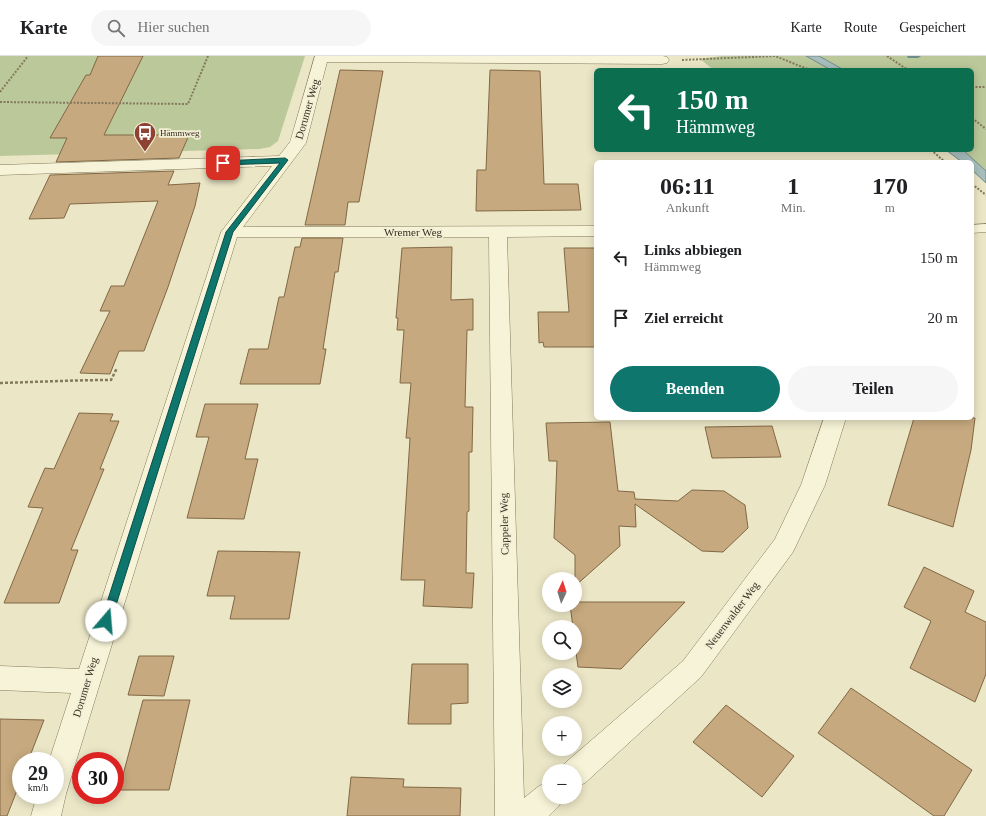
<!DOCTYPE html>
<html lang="de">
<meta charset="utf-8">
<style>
:root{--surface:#fff;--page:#f6f6f6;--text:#202124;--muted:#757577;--line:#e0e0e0;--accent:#0f766e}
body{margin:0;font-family:Georgia,serif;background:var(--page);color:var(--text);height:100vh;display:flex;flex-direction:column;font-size:15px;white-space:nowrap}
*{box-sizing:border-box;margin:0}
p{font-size:13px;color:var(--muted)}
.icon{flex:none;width:22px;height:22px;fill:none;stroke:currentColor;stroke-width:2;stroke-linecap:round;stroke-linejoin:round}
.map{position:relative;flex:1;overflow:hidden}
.side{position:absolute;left:594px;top:104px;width:380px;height:260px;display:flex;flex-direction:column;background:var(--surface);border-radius:6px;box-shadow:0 2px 10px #0003}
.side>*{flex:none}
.hud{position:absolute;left:594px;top:12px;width:380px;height:84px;border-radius:6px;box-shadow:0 2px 10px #0003;background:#0b6e4f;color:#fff;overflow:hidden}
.needle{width:26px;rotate:4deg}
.buttons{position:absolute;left:542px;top:516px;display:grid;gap:8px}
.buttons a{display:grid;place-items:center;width:40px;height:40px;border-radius:50%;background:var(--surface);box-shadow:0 2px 10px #0003;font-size:20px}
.speed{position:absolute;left:12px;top:696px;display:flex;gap:8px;font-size:20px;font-weight:700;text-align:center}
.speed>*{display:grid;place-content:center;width:52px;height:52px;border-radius:50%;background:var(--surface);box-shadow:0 2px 10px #0003;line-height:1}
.speed small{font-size:10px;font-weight:400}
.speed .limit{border:6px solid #d22;background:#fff;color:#111}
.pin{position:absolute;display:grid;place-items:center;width:34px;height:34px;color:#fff;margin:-17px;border-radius:8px;box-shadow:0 2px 6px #0006}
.me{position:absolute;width:44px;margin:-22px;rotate:18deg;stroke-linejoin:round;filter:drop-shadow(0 0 3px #0008)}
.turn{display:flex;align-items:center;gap:14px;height:84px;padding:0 16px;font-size:18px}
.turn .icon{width:52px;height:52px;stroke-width:2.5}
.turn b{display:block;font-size:28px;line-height:34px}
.eta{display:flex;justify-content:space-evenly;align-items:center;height:68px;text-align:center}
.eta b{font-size:24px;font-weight:700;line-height:28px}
.primary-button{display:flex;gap:8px;margin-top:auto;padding:8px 16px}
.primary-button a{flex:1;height:46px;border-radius:24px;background:var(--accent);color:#fff;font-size:16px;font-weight:700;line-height:46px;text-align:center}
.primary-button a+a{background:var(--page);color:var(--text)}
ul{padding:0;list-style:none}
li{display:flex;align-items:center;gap:12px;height:60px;padding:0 16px}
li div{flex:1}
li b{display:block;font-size:15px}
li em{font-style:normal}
header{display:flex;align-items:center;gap:24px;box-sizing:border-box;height:56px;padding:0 20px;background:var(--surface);border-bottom:1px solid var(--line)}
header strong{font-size:19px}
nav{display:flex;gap:22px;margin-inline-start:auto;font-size:14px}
.search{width:280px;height:36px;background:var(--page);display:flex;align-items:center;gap:10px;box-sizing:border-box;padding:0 14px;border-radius:22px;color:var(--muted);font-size:15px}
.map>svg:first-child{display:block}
.green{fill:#bac89a}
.water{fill:#a7bebc;stroke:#6e8c8a}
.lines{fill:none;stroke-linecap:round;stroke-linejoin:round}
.stream{fill:#6e8c8a;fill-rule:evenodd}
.building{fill:#c6a97e;stroke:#816845}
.lane-casing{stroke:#84795d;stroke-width:1}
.street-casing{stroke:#84795d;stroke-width:1}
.path-far1{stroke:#84795d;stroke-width:2;stroke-dasharray:2 1.5;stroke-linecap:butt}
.path{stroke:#84795d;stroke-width:2.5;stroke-dasharray:3 2;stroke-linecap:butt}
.lane{fill:#f6f3d8;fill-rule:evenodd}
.street{fill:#f6f3d8;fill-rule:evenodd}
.route{fill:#0f766e;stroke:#0a4d48}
.labels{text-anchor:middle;stroke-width:3.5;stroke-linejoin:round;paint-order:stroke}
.far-poi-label{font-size:9px;fill:#362e20;stroke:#f3efd5;text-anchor:start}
.street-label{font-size:11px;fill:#362e20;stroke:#f3efd5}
</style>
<header>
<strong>Karte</strong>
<div class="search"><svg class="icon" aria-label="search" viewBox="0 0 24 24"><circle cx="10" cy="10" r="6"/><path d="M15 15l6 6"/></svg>Hier suchen</div>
<nav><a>Karte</a><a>Route</a><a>Gespeichert</a></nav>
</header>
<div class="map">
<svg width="986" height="760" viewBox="0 0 986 760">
<rect width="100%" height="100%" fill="#ebe6c6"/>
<g class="green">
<polygon points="0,0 305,0 278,85 270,91 259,93 0,100"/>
<polygon points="722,0 806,0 831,14 714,14 700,3"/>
<polygon points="819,0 986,0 986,115 963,94 972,94 972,14 844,14"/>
</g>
<g class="water">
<polygon points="806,0 819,0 844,14 831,14"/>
<polygon points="946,94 963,94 986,115 986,127 972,114 972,106 962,106"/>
</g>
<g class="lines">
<polygon class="stream" points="907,0 921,0 918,2 908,2"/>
</g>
<g class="building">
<polygon points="98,0 143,0 104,79 189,79 179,102 56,106 67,82 50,82 86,19 90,19"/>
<polygon points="340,14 383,15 359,146 348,146 345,169 305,169"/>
<polygon points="490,14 540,15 544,128 578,128 581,154 476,155 477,114 486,114"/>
<polygon points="174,115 168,129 200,127 195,150 168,231 144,295 119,295 110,318 80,317 110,255 100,255 111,230 124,230 158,145 70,148 64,162 29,163 50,119"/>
<polygon points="302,182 343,182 338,216 335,216 323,293 326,293 320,328 240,328 249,293 268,293 279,241 284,241 295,191 300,191"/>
<polygon points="452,191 451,244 473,243 473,274 467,274 465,351 473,351 472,396 469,396 469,455 467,456 466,517 474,517 472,552 423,550 425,524 401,524 410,382 406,382 411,327 400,327 404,274 397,274 398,262 396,262 402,192"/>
<polygon points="564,192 596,192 596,291 544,291 543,286 539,287 538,256 569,256"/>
<polygon points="205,348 258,348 245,403 258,403 244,463 187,462 209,381 196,381"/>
<polygon points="79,357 113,358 110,365 119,365 100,413 104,413 71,494 78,494 59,547 4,547 43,452 28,451 45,412 54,413"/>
<polygon points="914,362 975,362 971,394 953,471 888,449"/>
<polygon points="610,366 618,435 634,436 635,443 678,445 692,434 724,435 745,449 748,472 723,496 702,495 635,448 636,471 619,470 620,490 575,530 575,499 554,482 557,405 549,405 546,367"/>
<polygon points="772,370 781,401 712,402 705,371"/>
<polygon points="218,495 300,496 289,563 230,563 235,540 207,540"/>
<polygon points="924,511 974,535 965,556 986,566 986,618 975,646 910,612 931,565 904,551"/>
<polygon points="575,546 685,546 621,613 578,611 575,589 575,571 573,571 570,549 575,549"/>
<polygon points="139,600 174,600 164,640 128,639"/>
<polygon points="412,608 468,608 468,647 451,648 451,668 408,668"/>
<polygon points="851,632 972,714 944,760 934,760 818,677"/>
<polygon points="143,644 190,644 169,734 119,734"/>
<polygon points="726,649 794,700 762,741 693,686"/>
<polygon points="0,663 44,664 28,705 21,705 21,724 7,760 0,760"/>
<polygon points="351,721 404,723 403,731 461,732 460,760 347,760"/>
</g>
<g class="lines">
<g class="lane-casing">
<polygon id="lane" points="986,168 986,176 972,177 972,169"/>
</g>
<g class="street-casing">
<g id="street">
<polygon points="315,0 663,0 667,1 669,4 667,7 662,8 327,6 306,87 243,171 596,170 596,180 507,181 524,742 539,730 549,726 549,741 563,741 559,750 549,760 495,760 489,181 237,181 66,738 61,760 31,760 37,739 55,739 55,705 49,705 71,637 0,634 0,610 79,613 221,176 272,110 0,119 0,109 279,100 290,86"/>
<polygon points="824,362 846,362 825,429 793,496 701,621 585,727 575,731 575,715 561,715 565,707 683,605 775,483 801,429"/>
</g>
</g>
<g class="path-far1">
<polyline points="887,0 908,14"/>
<polyline points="682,4 775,0 810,14"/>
<polyline points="972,31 986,31"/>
<polyline points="0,36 28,0"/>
<polyline points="0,46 188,48 208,0"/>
<polyline points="972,62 986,73"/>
<polyline points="931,94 945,106"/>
<polyline points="972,128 986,139"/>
</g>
<path class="path" d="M0,327C37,326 74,324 111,324L117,312"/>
<use href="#lane" class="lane"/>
<use href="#street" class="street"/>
</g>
<polygon class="route" points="285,102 288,104 233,176 111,565 110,568 106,570 102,568 101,565 226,176 280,107 223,109 219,107 223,105"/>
<defs>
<g id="bus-pin" transform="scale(1.15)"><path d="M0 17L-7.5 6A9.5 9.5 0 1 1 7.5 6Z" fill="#8e4232" stroke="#f3efd5"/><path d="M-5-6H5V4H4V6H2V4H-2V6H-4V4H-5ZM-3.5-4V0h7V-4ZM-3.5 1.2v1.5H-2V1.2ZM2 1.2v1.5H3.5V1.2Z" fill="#fff"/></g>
</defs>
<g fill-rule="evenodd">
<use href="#bus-pin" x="145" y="77"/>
</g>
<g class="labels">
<g class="far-poi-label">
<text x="160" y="80">Hämmweg</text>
</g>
<g class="street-label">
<text transform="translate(307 53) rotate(-74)" y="4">Dorumer Weg</text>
<text x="413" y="180">Wremer Weg</text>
<text transform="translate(504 468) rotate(-91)" y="4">Cappeler Weg</text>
<text transform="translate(732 559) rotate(-53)" y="4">Neuenwalder Weg</text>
<text transform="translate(85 631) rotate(-73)" y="4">Dorumer Weg</text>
</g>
</g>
</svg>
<div class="buttons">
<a><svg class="needle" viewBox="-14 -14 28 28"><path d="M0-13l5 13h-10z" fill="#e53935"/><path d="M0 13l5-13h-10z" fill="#757577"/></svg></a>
<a><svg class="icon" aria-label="search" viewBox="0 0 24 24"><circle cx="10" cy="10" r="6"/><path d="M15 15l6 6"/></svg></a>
<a><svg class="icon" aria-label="layers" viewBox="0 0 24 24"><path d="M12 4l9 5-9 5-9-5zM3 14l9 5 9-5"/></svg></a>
<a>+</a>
<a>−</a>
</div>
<div class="speed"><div>29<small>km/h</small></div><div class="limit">30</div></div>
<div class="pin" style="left:223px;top:107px;background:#d93025"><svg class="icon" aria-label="arrive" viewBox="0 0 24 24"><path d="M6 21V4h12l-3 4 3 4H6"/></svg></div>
<svg class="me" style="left:106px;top:565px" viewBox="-20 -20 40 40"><circle r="19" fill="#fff"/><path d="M0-13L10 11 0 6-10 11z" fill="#0f766e"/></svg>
<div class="hud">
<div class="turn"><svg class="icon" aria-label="left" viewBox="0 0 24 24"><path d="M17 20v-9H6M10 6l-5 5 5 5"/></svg><div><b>150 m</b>Hämmweg</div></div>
</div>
<section class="side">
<div class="eta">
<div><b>06:11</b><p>Ankunft</p></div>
<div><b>1</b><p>Min.</p></div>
<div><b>170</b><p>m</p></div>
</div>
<ul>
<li><svg class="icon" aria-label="left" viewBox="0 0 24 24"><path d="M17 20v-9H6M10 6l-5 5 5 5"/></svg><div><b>Links abbiegen</b><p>Hämmweg</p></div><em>150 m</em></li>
<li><svg class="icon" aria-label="arrive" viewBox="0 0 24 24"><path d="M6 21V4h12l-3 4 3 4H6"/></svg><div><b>Ziel erreicht</b></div><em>20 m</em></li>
</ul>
<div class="primary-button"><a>Beenden</a><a>Teilen</a></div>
</section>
</div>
